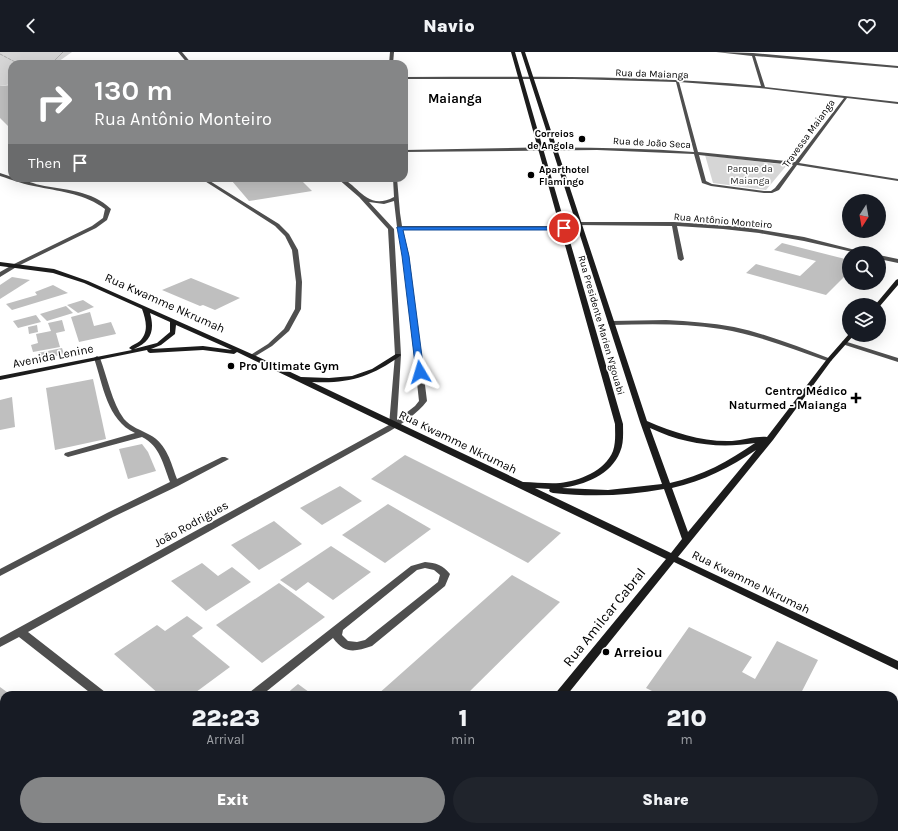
<!DOCTYPE html>
<meta charset="utf-8">
<style>
:root{--surface:#171b24;--page:#20242c;--text:#f1f3f6;--muted:#9ea1a6;--accent:#858687}
body{margin:0;font-family:Karla,sans-serif;background:var(--page);color:var(--text);height:100vh;display:flex;flex-direction:column;font-size:15px;white-space:nowrap}
*{box-sizing:border-box;margin:0}
p{font-size:13px;color:var(--muted)}
.icon{flex:none;width:22px;height:22px;fill:none;stroke:currentColor;stroke-width:2;stroke-linecap:round;stroke-linejoin:round}
.map{position:relative;flex:1;overflow:hidden}
.drawer{position:absolute;left:0px;top:639px;width:898px;height:140px;display:flex;flex-direction:column;background:var(--surface);border-radius:12px 12px 0 0;box-shadow:0 4px 16px #0002}
.drawer>*{flex:none}
.hud{position:absolute;left:8px;top:8px;width:400px;height:122px;border-radius:12px;box-shadow:0 4px 16px #0002;background:#858687;color:#fff;overflow:hidden}
.needle{width:26px;rotate:191deg}
.controls{position:absolute;left:842px;top:142px;display:grid;gap:8px}
.controls a{display:grid;place-items:center;width:44px;height:44px;border-radius:50%;background:var(--surface);box-shadow:0 4px 16px #0002;font-size:20px}
.pin{position:absolute;display:grid;place-items:center;width:34px;height:34px;color:#fff;margin:-17px;border:2px solid #fff;border-radius:50%;box-shadow:0 1px 4px #0007}
.me{position:absolute;width:44px;margin:-22px;rotate:353deg;stroke-linejoin:round;filter:drop-shadow(0 0 3px #0008)}
.turn{display:flex;align-items:center;gap:14px;height:84px;padding:0 20px;font-size:18px}
.turn .icon{width:52px;height:52px;stroke-width:2.5}
.turn b{display:block;font-size:28px;line-height:34px}
.then{display:flex;align-items:center;height:38px;padding:0 20px;background:#0003;gap:8px;font-size:15px}
.eta{display:flex;justify-content:space-evenly;align-items:center;height:68px;text-align:center}
.eta b{font-size:24px;font-weight:800;line-height:28px}
.action{display:flex;gap:8px;margin-top:auto;padding:8px 20px}
.action a{flex:1;height:46px;border-radius:24px;background:var(--accent);color:#fff;font-size:16px;font-weight:800;line-height:46px;text-align:center}
.action a+a{background:var(--page);color:var(--text)}
header{display:flex;justify-content:space-between;align-items:center;height:52px;padding:0 20px;background:var(--surface);font-size:18px;font-weight:800}
.map>svg:first-child{display:block}
.green{fill:#d6d6d6}
.building{fill:#bfbfbf}
.lines{fill:none;stroke-linecap:round;stroke-linejoin:round}
.path{stroke:#717171;stroke-width:1;stroke-dasharray:0.5 1;stroke-linecap:butt}
.lane{fill:#4f4f4f;fill-rule:evenodd}
.street{fill:#4f4f4f;fill-rule:evenodd}
.secondary{fill:#1c1c1c;fill-rule:evenodd}
.route{fill:#1a73e8;stroke:#114b97}
.poi-dot{fill:#000;stroke:#fff;stroke-width:1.5}
.labels{text-anchor:middle;stroke-width:3.5;stroke-linejoin:round;paint-order:stroke}
.far-street-label{font-size:10px;fill:#000;stroke:#fff}
.far-poi-label{font-size:10px;font-weight:bold;fill:#000;stroke:#fff;text-anchor:end}
.far-park-label{font-size:10px;fill:#2d2d2d;stroke:#fff}
.street-label{font-size:12px;fill:#000;stroke:#fff}
.poi-label{font-size:12px;font-weight:bold;fill:#000;stroke:#fff;text-anchor:start}
.far-district-label{font-size:13px;font-weight:bold;fill:#000;stroke:#fff}
.near-street-label{font-size:14px;fill:#000;stroke:#fff}
.near-poi-label{font-size:14px;font-weight:bold;fill:#000;stroke:#fff;text-anchor:start}
</style>
<header><svg class="icon" aria-label="back" viewBox="0 0 24 24"><path d="M15 5l-7 7 7 7"/></svg>Navio<svg class="icon" aria-label="heart" viewBox="0 0 24 24"><path d="M12 20l-8-8c-3-5 5-10 8-4 3-6 11-1 8 4z"/></svg></header>
<div class="map">
<svg width="898" height="779" viewBox="0 0 898 779">
<rect width="100%" height="100%" fill="#fff"/>
<g class="green">
<polygon points="0,0 72,0 55,12 12,12 12,32 0,34"/>
<polygon points="705,103 787,113 766,138 713,131"/>
</g>
<g class="building">
<polygon points="12,33 12,73 8,74 0,66 0,34"/>
<polygon points="253,126 299,126 312,139 249,149 232,129"/>
<polygon points="782,191 849,208 849,220 826,243 746,221 756,212 800,224 816,209 774,198"/>
<polygon points="12,225 30,228 0,247 0,233"/>
<polygon points="191,226 240,246 215,258 203,253 200,254 162,238"/>
<polygon points="53,233 68,241 12,258 6,252 37,243 35,240"/>
<polygon points="83,248 94,255 78,261 67,253"/>
<polygon points="66,254 73,261 47,269 40,262"/>
<polygon points="90,260 94,274 111,270 116,282 79,290 71,265"/>
<polygon points="36,263 41,270 18,276 13,269"/>
<polygon points="62,268 65,279 56,281 60,295 33,300 31,293 38,291 36,282 51,279 48,271"/>
<polygon points="37,273 38,280 29,282 28,275"/>
<polygon points="62,296 64,302 39,308 38,301"/>
<polygon points="93,327 106,387 55,398 46,336"/>
<polygon points="12,345 15,375 0,378 0,348"/>
<polygon points="142,392 148,400 156,419 128,427 119,397"/>
<polygon points="405,403 561,481 528,511 371,427"/>
<polygon points="340,434 362,449 322,473 300,456"/>
<polygon points="388,452 431,477 385,511 342,483"/>
<polygon points="274,469 302,492 259,518 231,493"/>
<polygon points="331,494 371,520 333,548 308,530 296,539 280,528"/>
<polygon points="202,511 218,524 232,515 251,530 206,559 171,529"/>
<polygon points="512,523 560,550 466,643 377,643"/>
<polygon points="279,531 325,565 262,611 216,573"/>
<polygon points="187,564 203,576 192,584 230,615 192,643 160,643 114,602 157,573 165,579"/>
<polygon points="689,575 752,605 742,620 755,627 777,589 818,608 800,643 660,643 646,636"/>
<polygon points="298,632 313,643 285,643"/>
<polygon points="0,635 11,643 4,643 4,711 0,708"/>
<polygon points="894,660 898,661 898,748 894,746"/>
<polygon points="894,772 898,774 898,779 765,779 757,775 894,775"/>
<polygon points="531,775 550,775 556,779 528,779"/>
</g>
<g class="lines">
<g class="path">
<polyline points="0,2 19,12"/>
<polyline points="51,12 63,0"/>
</g>
<g class="lane">
<rect x="10" y="37" width="2" height="2"/>
<polygon points="844,289 898,306 898,310 842,292 842,290"/>
<path d="M97,304L100,306C107,324 112,351 124,367C131,375 141,378 150,383C167,392 171,411 177,427L222,405H225L229,407L178,434L113,465L0,524V517L107,461L170,430C163,412 160,394 142,385L68,405L64,403L65,401L135,381C107,368 103,333 94,306Z"/>
<polygon points="575,775 592,775 593,779 576,779"/>
<polygon points="677,775 694,775 695,779 678,779"/>
</g>
<g class="street">
<polygon points="178,0 182,0 192,12 188,12"/>
<polygon points="390,0 394,0 393,12 389,12"/>
<path d="M716,0L753,1L898,14V16L755,4L765,35L898,50V52L847,46L799,111L898,127V129L797,113L779,138L772,141H764L711,134L702,131L694,102L597,98L404,100V98C501,96 597,93 694,100L676,30L574,27H404V25C523,25 642,23 761,34L752,4ZM679,30L759,36L844,46L795,110L698,100ZM699,103L793,113L775,136L771,139H764L712,132L706,129Z"/>
<path d="M0,121L12,125V126C21,126 31,131 40,133C64,138 92,138 111,157L107,168L96,176L18,214L0,225V220L14,212L92,174L103,166L105,157C85,142 63,140 39,135C25,133 13,128 0,124Z"/>
<polygon points="200,126 205,126 279,172 289,182 298,198 302,230 301,257 289,279 272,294 254,305 252,306 249,304 268,292 284,277 295,257 296,230 292,198 285,184 275,174"/>
<path d="M337,126C356,126 364,161 394,145L393,126H397L400,161L402,174H564L567,176L564,178H403L409,204L427,349C417,362 403,371 390,379L28,580L105,640L107,643H93L19,585L0,595V586L389,373L395,303L388,177L359,145ZM394,149L397,175L396,176L398,177L403,204L419,349L415,354L397,368L401,303L394,177L369,150L384,152Z"/>
<polygon points="578,170 674,170 744,175 804,185 867,201 857,201 804,189 759,181 723,177 677,174 684,207 681,209 678,207 672,174 576,173 576,171"/>
<polygon points="879,203 898,207 898,211 879,207"/>
<path d="M666,268C689,269 711,271 734,275C767,282 799,295 831,307L832,308L829,310L827,309C792,297 758,283 721,277C685,271 648,272 611,273L608,271L611,269Z"/>
<path d="M425,510C436,511 443,513 450,522L445,534L372,594C354,600 345,602 333,586L262,643H248L250,640L411,514ZM425,516L434,518L440,523L438,530L365,588L357,590L348,589L342,583L343,578L417,518Z"/>
<polygon points="261,775 277,775 278,779 262,779"/>
</g>
<g class="secondary">
<path d="M511,0H515L623,372C623,381 624,391 620,400C611,423 584,433 562,436L608,438L662,432L640,370L521,0H525L647,369C675,381 702,390 732,389C744,388 756,384 767,385L827,307L849,282V283H854L831,309L773,388L678,505L898,609V618L674,510L567,643H554L666,507L237,300L234,302L203,298L150,301L148,300L147,298L0,328V324L132,298L129,296C132,293 136,292 140,289C149,280 146,268 142,257L84,231L53,221L0,214V210L54,217L88,229L254,303L301,325L329,326L352,324L372,317L396,302H400L401,303L400,304C371,325 348,332 312,330L523,430C535,430 547,432 560,431C579,429 605,419 613,399C616,390 615,381 615,372ZM150,261L170,270V280L157,291L134,297C151,289 155,279 150,261ZM176,273L232,298L203,294L151,297L161,293L175,282ZM650,376C684,392 718,397 755,391C729,409 702,424 670,431ZM756,398L688,480L672,436C704,429 730,415 756,398ZM535,436L550,437L549,438L550,440L553,441C590,445 627,444 664,437L682,487L671,501Z"/>
<polygon points="898,227 898,233 880,254 879,255 879,253 875,253 896,228"/>
<polygon points="442,775 456,775 455,779 441,779"/>
</g>
</g>
<polygon class="route" points="397,175 564,175 567,176 564,178 403,178 409,204 424,320 420,322 416,320 402,204"/>
<g class="poi-dot">
<circle cx="582" cy="87" r="4"/>
<circle cx="531" cy="123" r="4"/>
<circle cx="231" cy="314" r="4"/>
<path d="M854 340h4v4h4v4h-4v4h-4v-4h-4v-4h4z"/>
<circle cx="606" cy="600" r="4"/>
</g>
<g class="labels">
<g class="far-street-label">
<text transform="translate(652 21) rotate(2)" y="4">Rua da Maianga</text>
<text transform="translate(808 81) rotate(-54)" y="4">Travessa Maianga</text>
<text transform="translate(652 90) rotate(3)" y="4">Rua de João Seca</text>
<text transform="translate(723 168) rotate(5)" y="4">Rua Antônio Monteiro</text>
<text transform="translate(602 273) rotate(74)" y="4">Rua Presidente Marien N'gouabi</text>
</g>
<g class="far-poi-label">
<text x="574" y="85">Correios<tspan x="574" dy="12">de Angola</tspan></text>
<text x="539" y="121" text-anchor="start">Aparthotel<tspan x="539" dy="12">Flamingo</tspan></text>
</g>
<g class="far-park-label">
<text x="750" y="120">Parque da<tspan x="750" dy="12">Maianga</tspan></text>
</g>
<g class="street-label">
<text transform="translate(165 251) rotate(24)" y="4">Rua Kwamme Nkrumah</text>
<text transform="translate(53 304) rotate(-11)" y="4">Avenida Lenine</text>
<text transform="translate(458 390) rotate(26)" y="4">Rua Kwamme Nkrumah</text>
<text transform="translate(191 472) rotate(-29)" y="4">João Rodrigues</text>
<text transform="translate(751 530) rotate(26)" y="4">Rua Kwamme Nkrumah</text>
</g>
<g class="poi-label">
<text x="239" y="318">Pro Ultimate Gym</text>
<text x="847" y="343" text-anchor="end">Centro Médico<tspan x="847" dy="14">Naturmed - Maianga</tspan></text>
</g>
<g class="far-district-label">
<text x="455" y="51">Maianga</text>
</g>
<g class="near-street-label">
<text transform="translate(604 565) rotate(-51)" y="5">Rua Amilcar Cabral</text>
</g>
<g class="near-poi-label">
<text x="614" y="605">Arreiou</text>
</g>
</g>
</svg>
<div class="controls">
<a><svg class="needle" viewBox="-14 -14 28 28"><path d="M0-13l5 13h-10z" fill="#e53935"/><path d="M0 13l5-13h-10z" fill="#9ea1a6"/></svg></a>
<a><svg class="icon" aria-label="search" viewBox="0 0 24 24"><circle cx="10" cy="10" r="6"/><path d="M15 15l6 6"/></svg></a>
<a><svg class="icon" aria-label="layers" viewBox="0 0 24 24"><path d="M12 4l9 5-9 5-9-5zM3 14l9 5 9-5"/></svg></a>
</div>
<div class="pin" style="left:564px;top:176px;background:#d93025"><svg class="icon" aria-label="arrive" viewBox="0 0 24 24"><path d="M6 21V4h12l-3 4 3 4H6"/></svg></div>
<svg class="me" style="left:420px;top:320px" viewBox="-20 -20 40 40"><path d="M0-17L14 15 0 8-14 15z" fill="#1a73e8" stroke="#fff" stroke-width="4"/></svg>
<div class="hud">
<div class="turn"><svg class="icon" aria-label="right" viewBox="0 0 24 24"><path d="M7 20v-9h11M14 6l5 5-5 5"/></svg><div><b>130 m</b>Rua Antônio Monteiro</div></div>
<div class="then">Then<svg class="icon" aria-label="arrive" viewBox="0 0 24 24"><path d="M6 21V4h12l-3 4 3 4H6"/></svg></div>
</div>
<section class="drawer">
<div class="eta">
<div><b>22:23</b><p>Arrival</p></div>
<div><b>1</b><p>min</p></div>
<div><b>210</b><p>m</p></div>
</div>
<div class="action"><a>Exit</a><a>Share</a></div>
</section>
</div>
